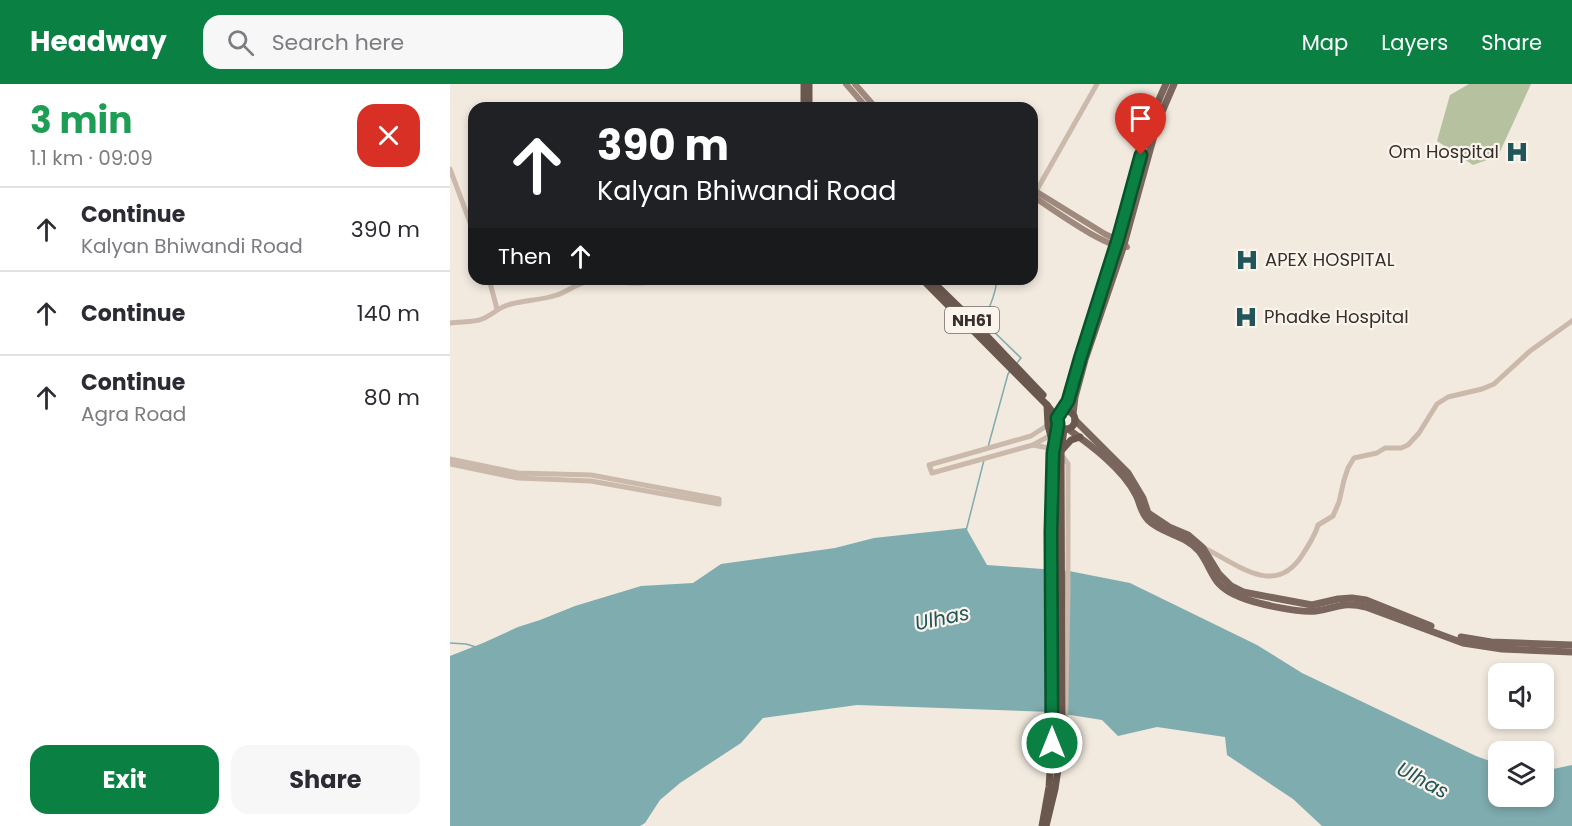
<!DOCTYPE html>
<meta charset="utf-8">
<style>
:root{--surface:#fff;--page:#f7f7f7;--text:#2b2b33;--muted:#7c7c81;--line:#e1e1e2;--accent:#0b8043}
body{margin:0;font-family:Poppins,sans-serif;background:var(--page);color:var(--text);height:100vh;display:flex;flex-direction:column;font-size:22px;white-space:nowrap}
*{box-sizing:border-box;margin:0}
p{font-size:20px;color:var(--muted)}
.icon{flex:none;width:33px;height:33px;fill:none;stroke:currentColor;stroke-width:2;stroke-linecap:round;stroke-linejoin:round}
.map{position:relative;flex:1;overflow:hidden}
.details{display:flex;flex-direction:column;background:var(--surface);width:450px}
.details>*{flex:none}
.guide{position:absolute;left:18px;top:18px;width:570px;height:183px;border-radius:18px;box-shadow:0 3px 9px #0003;background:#202124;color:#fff;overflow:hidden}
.controls{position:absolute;left:1038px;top:579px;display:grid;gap:12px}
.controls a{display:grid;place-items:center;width:66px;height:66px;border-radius:12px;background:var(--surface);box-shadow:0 3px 9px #0003;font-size:30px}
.pin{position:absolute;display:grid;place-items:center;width:51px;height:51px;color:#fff;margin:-62px -26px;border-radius:50% 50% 50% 0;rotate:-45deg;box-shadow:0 0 6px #0007}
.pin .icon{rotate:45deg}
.me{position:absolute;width:66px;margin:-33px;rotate:0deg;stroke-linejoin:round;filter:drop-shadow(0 0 4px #0008)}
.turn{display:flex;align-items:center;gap:21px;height:126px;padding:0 30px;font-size:27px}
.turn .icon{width:78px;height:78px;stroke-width:2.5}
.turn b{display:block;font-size:42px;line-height:51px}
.then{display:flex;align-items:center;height:57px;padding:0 30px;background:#0003;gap:12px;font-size:22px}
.round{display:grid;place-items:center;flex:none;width:63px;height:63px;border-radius:18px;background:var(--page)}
.summary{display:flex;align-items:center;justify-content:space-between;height:102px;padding:0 30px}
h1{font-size:36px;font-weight:700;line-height:45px;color:#1e9e55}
.button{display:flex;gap:12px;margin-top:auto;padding:12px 30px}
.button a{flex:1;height:69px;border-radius:18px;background:var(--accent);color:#fff;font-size:24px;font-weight:700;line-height:69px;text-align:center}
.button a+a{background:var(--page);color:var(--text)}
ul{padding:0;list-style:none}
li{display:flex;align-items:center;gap:18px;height:84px;padding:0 30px;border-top:2px solid var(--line)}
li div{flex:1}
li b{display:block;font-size:22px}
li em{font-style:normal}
header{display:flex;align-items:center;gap:36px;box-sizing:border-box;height:84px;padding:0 30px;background:var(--accent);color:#fff}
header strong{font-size:28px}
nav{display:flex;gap:33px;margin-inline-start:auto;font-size:21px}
.search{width:420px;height:54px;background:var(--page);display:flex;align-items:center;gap:15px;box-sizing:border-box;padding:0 21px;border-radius:18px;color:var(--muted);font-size:22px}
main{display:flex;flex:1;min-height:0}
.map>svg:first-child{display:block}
.green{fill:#b5c19f}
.water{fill:#7facaf}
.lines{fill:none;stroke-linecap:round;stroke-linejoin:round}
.stream{stroke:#7facaf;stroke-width:1.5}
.tertiary{stroke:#cbbaab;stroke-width:5}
.secondary{stroke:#9e897c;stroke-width:6}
.primary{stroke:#7a665c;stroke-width:7}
.trunk{stroke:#6a584e;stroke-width:7}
.route-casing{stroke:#07532c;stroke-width:15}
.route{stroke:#0b8043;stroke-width:10}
.labels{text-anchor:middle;stroke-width:4.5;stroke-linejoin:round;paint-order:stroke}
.shield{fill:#faf4ec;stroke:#726a64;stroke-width:1.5}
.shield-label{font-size:16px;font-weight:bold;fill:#382f2a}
.poi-label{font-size:18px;fill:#382f2a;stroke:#faf4ec;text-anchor:start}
.water-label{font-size:20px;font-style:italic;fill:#205559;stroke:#faf4ec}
</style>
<header>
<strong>Headway</strong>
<div class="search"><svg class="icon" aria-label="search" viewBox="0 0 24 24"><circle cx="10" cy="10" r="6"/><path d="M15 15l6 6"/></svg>Search here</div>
<nav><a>Map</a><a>Layers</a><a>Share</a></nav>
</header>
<main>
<section class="details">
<div class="summary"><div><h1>3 min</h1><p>1.1 km · 09:09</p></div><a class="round" style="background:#d93025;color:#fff"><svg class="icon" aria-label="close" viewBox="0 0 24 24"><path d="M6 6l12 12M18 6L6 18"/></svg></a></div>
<ul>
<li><svg class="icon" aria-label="ahead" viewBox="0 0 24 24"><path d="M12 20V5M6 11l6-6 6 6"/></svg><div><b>Continue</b><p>Kalyan Bhiwandi Road</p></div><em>390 m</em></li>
<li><svg class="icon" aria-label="ahead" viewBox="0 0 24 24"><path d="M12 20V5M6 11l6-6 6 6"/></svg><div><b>Continue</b></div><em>140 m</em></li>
<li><svg class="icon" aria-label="ahead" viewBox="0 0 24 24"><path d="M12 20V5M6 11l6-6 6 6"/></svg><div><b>Continue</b><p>Agra Road</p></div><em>80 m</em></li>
</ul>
<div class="button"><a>Exit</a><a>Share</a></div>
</section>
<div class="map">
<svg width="1122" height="742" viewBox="0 0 1122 742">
<rect width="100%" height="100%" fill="#f2eadf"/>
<polygon class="green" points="1019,0 1081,0 1048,72 1023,81 987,57 1000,11"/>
<polygon class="water" points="516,444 537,481 619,487 680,499 807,561 852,589 1026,672 1048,680 1048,712 1094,712 1094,687 1122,681 1122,742 872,742 843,715 777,671 775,653 707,643 668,652 652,636 602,628 407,621 313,634 291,659 230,699 210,716 195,739 190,742 0,742 0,572 33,559 68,543 90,536 125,522 191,502 243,499 271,480 385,464 424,454"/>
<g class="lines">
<g class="stream">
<path d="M547,195C546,200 546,205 544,210C541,223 533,230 539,243L571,274L567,279"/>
<polyline points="538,363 558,290 560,287"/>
<polyline points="516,447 534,376"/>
<polyline points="0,559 16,560 26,563"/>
</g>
<g class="tertiary">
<polyline points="0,85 24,149"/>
<polyline points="584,111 647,0"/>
<polyline points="39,195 47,225"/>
<path d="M0,239C10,237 23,239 32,235C43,231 48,223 61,220C76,216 92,216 107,211C117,208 126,200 136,198C157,194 194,204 210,195"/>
<polyline points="598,341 581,352 479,381 482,389 583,361 601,351"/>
<polyline points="583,361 604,365"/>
<polyline points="611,370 618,380 618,508 615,668 611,676"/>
<polyline points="0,375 68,389 141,391 269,415 269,420 141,397 68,394 0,380"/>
<path d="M754,464C788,480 825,515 853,470C859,460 865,452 868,441L883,432L889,418L894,396L898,384L904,374L927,369L935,364H951L958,361L969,349L987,320L998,313L1032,305L1044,300L1080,267L1122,237"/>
</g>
<g class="secondary">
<polyline points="396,0 417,24"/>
<polyline points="405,0 426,24"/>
<path d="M582,105L655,150L674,159L677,163C656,165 602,124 582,112"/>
</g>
<g class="primary">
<path d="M613,328C623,310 625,290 631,271C649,221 664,169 678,118C689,78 698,37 716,0"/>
<polyline points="623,330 625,313 635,276 673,164 708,37 724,0"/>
<polyline points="625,336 678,389 693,414 698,429 719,443 738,451 753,464 769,490 781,502 793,508 862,521 888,515 902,514 916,516 981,542"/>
<path d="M618,345C642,362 673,385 686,411C691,421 690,427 698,436C712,450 736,451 749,467C764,487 761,502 790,513C807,520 849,529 866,527C888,524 892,517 916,523L1013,559L1052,565L1122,568"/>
<polyline points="1011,553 1041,558 1122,561"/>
</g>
<g class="trunk">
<polyline points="359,0 359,24"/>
<polyline points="354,24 354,0"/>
<polyline points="472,195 597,321 607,334"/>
<polyline points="480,195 514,228 593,311"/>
<circle cx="616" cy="336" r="9"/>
<polyline points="611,367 621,356 630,353"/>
<polyline points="592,742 599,703 602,659 601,448 604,365 598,341 597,321"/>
<polyline points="596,742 605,705 612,659 611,368 614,345"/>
</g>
</g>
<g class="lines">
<g class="route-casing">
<polyline id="route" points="602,659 601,448 603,369 608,340 607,334 618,317 630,275 668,155 691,71"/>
</g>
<use href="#route" class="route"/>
</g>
<defs>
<g id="hospital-bare" transform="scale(1.8)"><path d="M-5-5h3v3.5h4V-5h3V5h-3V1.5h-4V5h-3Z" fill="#205559" stroke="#faf4ec" stroke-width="2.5" paint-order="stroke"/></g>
</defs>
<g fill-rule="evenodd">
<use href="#hospital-bare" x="1067" y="68"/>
<use href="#hospital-bare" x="797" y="176"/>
<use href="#hospital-bare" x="796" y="233"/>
</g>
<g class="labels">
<rect class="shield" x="495" y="223" width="54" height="26" rx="4.5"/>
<g class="shield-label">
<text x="522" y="242">NH61</text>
</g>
<g class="poi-label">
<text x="1049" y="74" text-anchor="end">Om Hospital</text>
<text x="815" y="182">APEX HOSPITAL</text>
<text x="814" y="239">Phadke Hospital</text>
</g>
<g class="water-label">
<text transform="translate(492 534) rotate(-12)" y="7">Ulhas</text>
<text transform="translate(973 696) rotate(28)" y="7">Ulhas</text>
</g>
</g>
</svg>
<div class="controls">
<a><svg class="icon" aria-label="sound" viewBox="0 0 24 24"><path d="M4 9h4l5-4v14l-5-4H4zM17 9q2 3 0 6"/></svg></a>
<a><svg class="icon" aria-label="layers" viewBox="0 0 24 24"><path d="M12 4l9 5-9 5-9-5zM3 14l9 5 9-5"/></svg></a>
</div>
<div class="pin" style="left:691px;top:71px;background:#d93025"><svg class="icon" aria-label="arrive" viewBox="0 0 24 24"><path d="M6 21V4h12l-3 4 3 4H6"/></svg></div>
<svg class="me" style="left:602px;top:659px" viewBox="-20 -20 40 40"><circle r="17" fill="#0b8043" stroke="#fff" stroke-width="3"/><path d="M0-11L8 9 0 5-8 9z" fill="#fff"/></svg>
<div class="guide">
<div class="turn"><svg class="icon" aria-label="ahead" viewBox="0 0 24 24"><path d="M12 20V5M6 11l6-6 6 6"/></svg><div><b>390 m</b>Kalyan Bhiwandi Road</div></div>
<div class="then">Then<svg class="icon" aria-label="ahead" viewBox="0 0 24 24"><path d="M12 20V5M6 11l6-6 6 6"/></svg></div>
</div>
</div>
</main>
